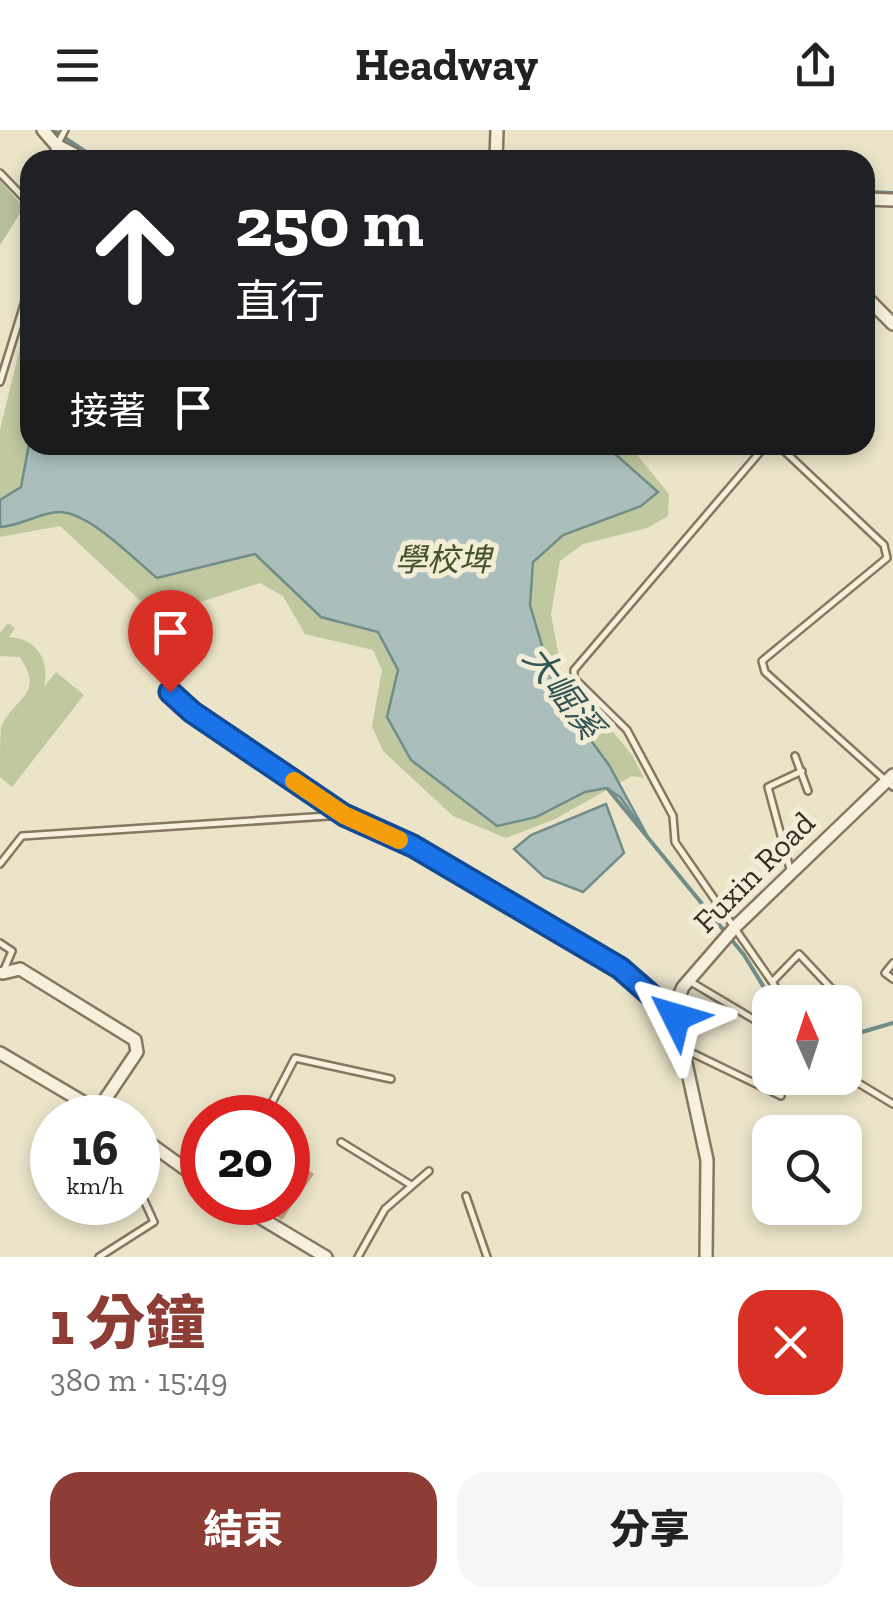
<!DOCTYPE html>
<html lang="zh-TW">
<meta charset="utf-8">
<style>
:root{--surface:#fff;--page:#f6f6f6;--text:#222;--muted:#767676;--accent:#8e3d36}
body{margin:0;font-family:"Zilla Slab","Noto Sans TC",serif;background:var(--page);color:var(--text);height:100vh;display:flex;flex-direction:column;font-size:38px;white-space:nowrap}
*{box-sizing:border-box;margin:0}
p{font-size:32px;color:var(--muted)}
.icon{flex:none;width:55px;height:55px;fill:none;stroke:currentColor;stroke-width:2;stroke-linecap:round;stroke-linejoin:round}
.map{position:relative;height:1127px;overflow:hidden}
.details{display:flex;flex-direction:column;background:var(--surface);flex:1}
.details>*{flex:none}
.top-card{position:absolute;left:20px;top:20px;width:855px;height:305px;border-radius:30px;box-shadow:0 5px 15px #0003;background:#202124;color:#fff;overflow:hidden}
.needle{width:65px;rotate:357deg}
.buttons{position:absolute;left:752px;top:855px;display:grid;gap:20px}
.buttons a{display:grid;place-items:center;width:110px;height:110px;border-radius:20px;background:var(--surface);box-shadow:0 5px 15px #0003;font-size:50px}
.speed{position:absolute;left:30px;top:965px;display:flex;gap:20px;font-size:50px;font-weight:700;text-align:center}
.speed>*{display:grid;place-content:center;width:130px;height:130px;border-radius:50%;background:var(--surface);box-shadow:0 5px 15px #0003;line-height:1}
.speed small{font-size:25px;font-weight:400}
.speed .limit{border:15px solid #d22;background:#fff;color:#111}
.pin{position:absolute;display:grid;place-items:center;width:85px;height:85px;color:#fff;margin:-102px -42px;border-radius:50% 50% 50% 0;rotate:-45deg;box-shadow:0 0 10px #0007}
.pin .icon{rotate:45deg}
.me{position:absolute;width:110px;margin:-55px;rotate:310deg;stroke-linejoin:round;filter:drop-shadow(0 0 8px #0008)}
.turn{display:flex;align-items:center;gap:35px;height:210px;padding:0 50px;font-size:45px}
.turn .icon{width:130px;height:130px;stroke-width:2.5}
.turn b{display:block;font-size:70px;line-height:85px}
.then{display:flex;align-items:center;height:95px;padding:0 50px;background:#0003;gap:20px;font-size:38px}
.round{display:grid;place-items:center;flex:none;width:105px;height:105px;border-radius:30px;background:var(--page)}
.head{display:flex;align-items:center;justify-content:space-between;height:170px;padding:0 50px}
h1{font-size:60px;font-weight:800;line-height:75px;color:var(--accent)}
.action{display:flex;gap:20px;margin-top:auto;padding:20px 50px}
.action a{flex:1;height:115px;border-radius:30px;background:var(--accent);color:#fff;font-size:40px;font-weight:800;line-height:115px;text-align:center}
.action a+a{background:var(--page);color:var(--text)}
header{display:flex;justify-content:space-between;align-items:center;height:130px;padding:0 50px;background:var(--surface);font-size:45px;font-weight:800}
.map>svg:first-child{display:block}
.green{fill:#bfc89e}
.cemetery{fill:#b7be9c}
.water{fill:#aabfbb;stroke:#718d89;stroke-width:2.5}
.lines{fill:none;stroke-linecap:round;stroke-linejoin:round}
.stream{stroke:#718d89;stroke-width:4}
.building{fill:#c5a483}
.lane-casing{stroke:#857760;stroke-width:10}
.street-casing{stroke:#857760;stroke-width:16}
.lane{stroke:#f6f0dc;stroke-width:5}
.street{stroke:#f6f0dc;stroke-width:11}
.route-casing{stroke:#114b97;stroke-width:25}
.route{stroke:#1a73e8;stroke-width:18}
.slow{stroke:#f59e0b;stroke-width:18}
.labels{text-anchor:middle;stroke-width:10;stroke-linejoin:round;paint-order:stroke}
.park-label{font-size:32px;font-style:italic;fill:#44522a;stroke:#f3edd8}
.street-label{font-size:32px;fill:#372e22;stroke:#f3edd8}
.water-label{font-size:35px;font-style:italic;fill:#325555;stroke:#f3edd8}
</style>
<header><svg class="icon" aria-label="menu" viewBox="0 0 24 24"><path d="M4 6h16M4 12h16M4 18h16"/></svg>Headway<svg class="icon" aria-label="share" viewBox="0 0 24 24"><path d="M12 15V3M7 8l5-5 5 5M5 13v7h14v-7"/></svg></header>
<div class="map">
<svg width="893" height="1127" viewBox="0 0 893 1127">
<rect width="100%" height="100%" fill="#ebe4c9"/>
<g class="green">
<polygon points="30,176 30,315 629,315 669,364 668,386 647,398 583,414 560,431 551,484 561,539 632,625 644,648 632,646 555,689 506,708 453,686 383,621 372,596 382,540 373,520 305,504 283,466 260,453 197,473 144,474 60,396 0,407 0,300"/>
<path d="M8,493L15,498L9,507C38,509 50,531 44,557L56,542L84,565L12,657L0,647C0,633 0,610 1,597C16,565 45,566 20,527L0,526V503Z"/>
</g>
<polygon class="cemetery" points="0,51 24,77 0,115"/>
<g class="water">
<path d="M30,309V315H605L658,362L641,376L563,405L533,432L530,475L556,563L609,635L648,707L620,667L606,658L585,662L536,687L497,696L411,630L387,587L398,540L378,502L321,487L255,424L157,448C134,429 90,383 60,382C43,381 21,396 0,397V370L21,357Z"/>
<polygon points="606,674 624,723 583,762 544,747 514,719 531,705"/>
</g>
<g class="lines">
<g class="stream">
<polyline points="53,0 98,30"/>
<polyline points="865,62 893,63"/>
<polyline points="608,659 744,825 773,872"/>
<polyline points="845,901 862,902 893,893"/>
</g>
</g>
<polygon class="building" points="288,1026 314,1044 282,1090 253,1072 288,1072"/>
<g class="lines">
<g class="lane-casing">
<g id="lane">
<polyline points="49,30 65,0"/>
<polyline points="0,43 25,69 30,66"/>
<polyline points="0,252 30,155"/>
<polyline points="766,315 574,540 574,548 627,600 673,686 675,712 786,872"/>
<polyline points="778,315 884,415 887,428 762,531 765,542 893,657"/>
<polyline points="169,562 192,582 343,684"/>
<polyline points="795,626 808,661"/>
<polyline points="0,734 22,706 344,685 413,716 620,838 675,886"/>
<polyline points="790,739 768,657 802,641"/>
<polyline points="0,813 12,821 4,840"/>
<polyline points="893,833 885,843 893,849"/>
<polyline points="773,851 799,824 845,873"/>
<polyline points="691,852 770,899"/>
<polyline points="686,920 781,966"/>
<polyline points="845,945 893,974"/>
<polyline points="264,988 295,928 391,949"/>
<polyline points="341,1012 411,1055"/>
<polyline points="138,1046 152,1017"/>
<polyline points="466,1066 487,1127"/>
<polyline points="99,1127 154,1092 138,1057"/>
<polyline points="358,1127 385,1079 429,1041"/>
</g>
</g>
<g class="street-casing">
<g id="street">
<polyline points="43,0 56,15 85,30"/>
<polyline points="496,30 497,0"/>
<polyline points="865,69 893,70"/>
<polyline points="865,166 893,194"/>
<polyline points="3,843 20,839 135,910 137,922 98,980"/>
<polyline points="0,923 110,988"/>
<polyline points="138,1005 202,1051"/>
<polyline points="234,1072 326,1127"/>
<polyline points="706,1127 707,1030 676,887 676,873 683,857 736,796 893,645"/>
</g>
</g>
<use href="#lane" class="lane"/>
<use href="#street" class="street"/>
</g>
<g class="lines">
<g class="route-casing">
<polyline id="route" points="170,562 192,582 344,685 413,716 620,838 676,887"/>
</g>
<use href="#route" class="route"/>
<polyline class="slow" points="294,651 344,685 399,710"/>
</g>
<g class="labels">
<g class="park-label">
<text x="443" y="441">學校埤</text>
</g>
<g class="street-label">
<text transform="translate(754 742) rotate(-45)" y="11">Fuxin Road</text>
</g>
<g class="water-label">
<text transform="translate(563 562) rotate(53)" y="12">大崛溪</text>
</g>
</g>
</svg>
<div class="buttons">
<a><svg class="needle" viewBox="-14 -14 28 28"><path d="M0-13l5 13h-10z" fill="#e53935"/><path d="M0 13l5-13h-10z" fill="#767676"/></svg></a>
<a><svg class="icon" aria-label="search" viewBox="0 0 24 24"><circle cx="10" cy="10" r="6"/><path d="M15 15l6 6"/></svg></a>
</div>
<div class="speed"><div>16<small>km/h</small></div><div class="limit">20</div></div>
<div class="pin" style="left:170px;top:562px;background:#d93025"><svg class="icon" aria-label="arrive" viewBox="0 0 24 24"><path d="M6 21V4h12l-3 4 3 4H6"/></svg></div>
<svg class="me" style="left:676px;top:887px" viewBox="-20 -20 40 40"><path d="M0-17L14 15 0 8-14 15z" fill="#1a73e8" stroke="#fff" stroke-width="4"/></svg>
<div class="top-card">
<div class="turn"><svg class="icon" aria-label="ahead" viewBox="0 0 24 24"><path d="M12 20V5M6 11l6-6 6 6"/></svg><div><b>250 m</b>直行</div></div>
<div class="then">接著<svg class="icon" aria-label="arrive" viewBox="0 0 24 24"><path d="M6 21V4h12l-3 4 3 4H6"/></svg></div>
</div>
</div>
<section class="details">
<div class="head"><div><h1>1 分鐘</h1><p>380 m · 15:49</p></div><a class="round" style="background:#d93025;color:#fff"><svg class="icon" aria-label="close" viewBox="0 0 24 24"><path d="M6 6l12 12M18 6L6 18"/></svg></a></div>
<div class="action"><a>結束</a><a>分享</a></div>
</section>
